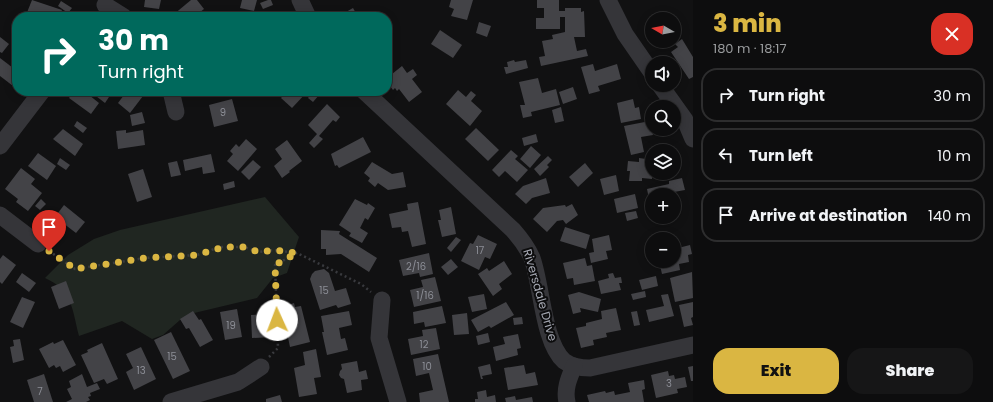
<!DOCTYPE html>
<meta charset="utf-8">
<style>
:root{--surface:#0d0d0e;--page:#161617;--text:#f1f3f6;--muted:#9a9c9e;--line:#2d2d2e;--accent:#dab642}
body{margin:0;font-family:Poppins,sans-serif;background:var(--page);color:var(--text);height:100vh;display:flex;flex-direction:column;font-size:15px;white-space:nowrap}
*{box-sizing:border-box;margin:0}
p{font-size:13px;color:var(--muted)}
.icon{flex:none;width:22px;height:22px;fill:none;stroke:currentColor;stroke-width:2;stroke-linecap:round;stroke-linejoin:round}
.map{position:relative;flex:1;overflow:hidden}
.side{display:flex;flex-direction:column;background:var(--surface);width:300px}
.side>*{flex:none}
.guide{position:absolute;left:12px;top:12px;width:380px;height:84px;border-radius:16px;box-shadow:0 2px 10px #0003,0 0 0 1px var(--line);background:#00695c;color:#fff;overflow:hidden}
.needle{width:26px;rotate:279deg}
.controls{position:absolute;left:645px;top:12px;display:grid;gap:8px}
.controls a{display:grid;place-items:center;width:36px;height:36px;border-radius:50%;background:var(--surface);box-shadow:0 2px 10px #0003,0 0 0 1px var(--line);font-size:20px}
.pin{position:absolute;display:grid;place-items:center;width:34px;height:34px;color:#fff;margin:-41px -17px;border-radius:50% 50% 50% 0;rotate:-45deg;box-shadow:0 0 4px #0007}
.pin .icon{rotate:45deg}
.me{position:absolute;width:44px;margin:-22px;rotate:358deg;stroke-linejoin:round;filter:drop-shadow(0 0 3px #0008)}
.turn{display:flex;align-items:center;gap:14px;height:84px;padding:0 20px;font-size:18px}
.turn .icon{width:52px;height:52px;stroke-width:2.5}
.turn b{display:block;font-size:28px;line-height:34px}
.round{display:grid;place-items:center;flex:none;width:42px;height:42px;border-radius:16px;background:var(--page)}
.headline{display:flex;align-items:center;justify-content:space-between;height:68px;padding:0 20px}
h1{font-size:24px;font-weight:800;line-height:30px;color:var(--accent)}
.action{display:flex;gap:8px;margin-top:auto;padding:8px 20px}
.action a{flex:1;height:46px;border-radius:16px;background:var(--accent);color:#111;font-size:16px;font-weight:800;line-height:46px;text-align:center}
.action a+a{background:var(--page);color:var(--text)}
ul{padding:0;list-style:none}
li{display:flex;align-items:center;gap:12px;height:54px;margin:0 8px 6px;padding:0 12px;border:2px solid var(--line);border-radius:16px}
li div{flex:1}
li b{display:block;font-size:15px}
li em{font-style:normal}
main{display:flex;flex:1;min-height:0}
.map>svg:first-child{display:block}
.green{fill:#202621}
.building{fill:#434347}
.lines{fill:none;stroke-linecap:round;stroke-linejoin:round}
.path{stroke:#393a3e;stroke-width:2.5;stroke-dasharray:2 3;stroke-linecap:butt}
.minor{stroke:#353539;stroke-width:17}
.route{stroke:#dab642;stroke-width:7;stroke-dasharray:0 12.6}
.labels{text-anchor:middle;stroke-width:4;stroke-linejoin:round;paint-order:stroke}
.number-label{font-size:10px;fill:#8c8e96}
.street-label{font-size:12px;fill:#a4a7b1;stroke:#0c0c0d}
</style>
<main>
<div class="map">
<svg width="693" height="402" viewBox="0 0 693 402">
<rect width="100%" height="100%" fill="#111112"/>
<path class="green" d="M265,197L299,237L287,273L273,278L257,298L190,314L180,320L163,335L152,339L122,321L79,336C72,309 73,291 45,278L68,255L94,239L120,230Z"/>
<g class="building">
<polygon points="32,0 62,10 59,17 33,17 26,15"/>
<polygon points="145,0 161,0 159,9 144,7"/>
<polygon points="191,0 197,0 204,9 194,17 175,17 173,15"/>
<polygon points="242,0 257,0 254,11 240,8"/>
<polygon points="268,0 271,0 273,5 263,9 260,3"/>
<polygon points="451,0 473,0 467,20 451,16 454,9 449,7"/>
<polygon points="537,0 559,0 559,11 565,11 565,8 581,8 581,12 584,11 585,37 574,37 577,51 586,49 588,56 541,66 539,57 545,56 542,41 553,39 552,35 565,32 565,17 560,17 560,29 536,29 536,18 544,18 544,8 537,8"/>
<polygon points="61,1 72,8 68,13 58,6"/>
<polygon points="353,8 358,17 340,17 339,16"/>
<polygon points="479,22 491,26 487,37 476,33"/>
<polygon points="440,30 462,45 453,58 431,44"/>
<polygon points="0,37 9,44 2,53 0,52"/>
<polygon points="682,39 693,57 693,77 689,79 671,52 678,47 675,44"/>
<polygon points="0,58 17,71 17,89 0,76"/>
<polygon points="514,60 515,62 526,60 528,68 506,74 504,67 508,67 507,62"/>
<polygon points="593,64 595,71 617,64 621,79 598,86 600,91 589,94 581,67"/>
<polygon points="402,66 407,73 413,69 417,75 412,79 422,92 409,102 399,89 397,91 395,88 393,90 387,82 387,78"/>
<polygon points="538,78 542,93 556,89 560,105 531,112 532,116 523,118 520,105 525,105 519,82"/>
<polygon points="573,87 577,99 563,104 559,92"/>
<polygon points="458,90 466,97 471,91 476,95 471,101 482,111 470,126 446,104"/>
<polygon points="74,91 84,91 99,103 91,114 69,98"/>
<polygon points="93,91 101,91 109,97 105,103 92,93"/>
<polygon points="127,91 137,91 143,96 130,113 118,103"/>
<polygon points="287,91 306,91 307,92 292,108 281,98"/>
<polygon points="313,91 316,91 320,94 313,102 308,98"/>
<polygon points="232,99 238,121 214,127 209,105"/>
<polygon points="633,99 635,108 639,107 641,119 621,123 617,103"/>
<polygon points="327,104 340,117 336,122 333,120 319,136 323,139 314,148 309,143 317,134 308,125"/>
<polygon points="561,107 564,121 555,123 552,110"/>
<polygon points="142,112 145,123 132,126 130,115"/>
<polygon points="77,121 87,128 83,133 74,126"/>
<polygon points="650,121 653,135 641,137 644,152 631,155 624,126"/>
<polygon points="476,128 499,150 488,161 465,139"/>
<polygon points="63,129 83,144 75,156 53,139"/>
<polygon points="126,130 126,133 143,130 145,145 118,149 116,131"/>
<polygon points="536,134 538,142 524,146 522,138"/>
<polygon points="363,137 371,152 339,168 337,165 335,166 331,154"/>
<polygon points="246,139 257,149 238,171 227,161 233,154 230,151 236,144 239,147"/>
<polygon points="287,140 302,161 289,171 290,172 282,178 274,166 282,159 275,149"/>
<polygon points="531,146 541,155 530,168 520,159"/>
<polygon points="511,150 518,156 515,159 528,170 517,182 505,171 499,177 492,170"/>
<polygon points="38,153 56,166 47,180 28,166"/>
<polygon points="211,154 215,172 203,174 202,167 185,171 183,160"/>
<polygon points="548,156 552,160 547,165 549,167 540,176 534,169"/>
<polygon points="60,158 70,165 66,170 57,164"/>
<polygon points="639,158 646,159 646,163 652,163 652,179 642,178 642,181 629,181 630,171 627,171 628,161 639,162"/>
<polygon points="253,160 261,167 249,180 241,172"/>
<polygon points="177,161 181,175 171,177 168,163"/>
<polygon points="372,162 392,174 403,172 406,187 388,190 378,183 375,187 368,181 370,178 364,173"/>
<polygon points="585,163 593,173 578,187 569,177"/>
<polygon points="21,168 35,179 31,184 42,193 28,211 16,202 18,199 5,189"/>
<polygon points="143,169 152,197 137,202 128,174"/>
<polygon points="616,175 619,191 604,195 600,179"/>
<polygon points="546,178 550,193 532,198 526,204 515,194 523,186"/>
<polygon points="682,178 685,190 674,192 676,201 674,201 674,195 652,195 651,209 647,189 669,184 669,181"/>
<polygon points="234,181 235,187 224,190 223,184"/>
<polygon points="635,194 638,208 617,213 614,199"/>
<polygon points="41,199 46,204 40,210 35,206"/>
<polygon points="355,199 367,205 368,203 375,208 368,220 365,218 360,228 368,233 362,243 349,236 351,233 339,225"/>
<polygon points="418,202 426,244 412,247 408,231 402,232 401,227 392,228 389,214 408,210 407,204"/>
<polygon points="572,204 578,215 566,224 563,220 557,221 547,232 533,219 543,208 565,205 566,207"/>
<polygon points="64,205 85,222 76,233 55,217"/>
<polygon points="451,207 456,234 442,237 438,220 441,220 439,210"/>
<polygon points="636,211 638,218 627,221 625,213"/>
<polygon points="565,227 590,235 586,249 560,241"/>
<polygon points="321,230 340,231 339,234 377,258 369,272 341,254 326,255 326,249 321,249"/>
<polygon points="478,235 497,244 490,259 485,257 479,270 461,261 470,243 473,244"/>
<polygon points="609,235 612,250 606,251 608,259 591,263 589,253 594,252 592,239"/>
<polygon points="456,237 461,240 451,252 447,248"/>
<polygon points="690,245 692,254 688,255 689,262 679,264 680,270 662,274 659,261 674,261 674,249"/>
<polygon points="429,253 433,274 420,277 419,273 403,276 399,260"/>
<polygon points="3,255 16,265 2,284 0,282 0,259"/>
<polygon points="585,258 587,266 592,265 595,281 574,285 573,278 567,279 563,263"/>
<polygon points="451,259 458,267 448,275 441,267"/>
<polygon points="504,261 512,274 499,284 502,289 493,296 478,274 487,268 489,271"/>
<polygon points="324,269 329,273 335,291 346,288 351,304 338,308 336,305 320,310 310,279 312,274 315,271"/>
<polygon points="692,272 693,298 675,302 670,278"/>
<polygon points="22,273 36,283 29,292 16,282"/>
<polygon points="613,273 615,278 621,277 622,283 619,283 621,290 601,294 598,281 609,278 608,274"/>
<polygon points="656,276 658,286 642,290 639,280"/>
<polygon points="435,277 441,301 414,307 410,290 423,287 421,280"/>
<polygon points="66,281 74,303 59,309 51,287"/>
<polygon points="645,291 646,297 633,300 631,294"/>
<polygon points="579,292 601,299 598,312 580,308 581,312 573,314 568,295"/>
<polygon points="484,294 487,309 472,312 468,297"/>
<polygon points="668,294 674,316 649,322 646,310 664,306 661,295"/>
<polygon points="22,297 35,302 23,328 10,322"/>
<polygon points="506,302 514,315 491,328 489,326 478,332 471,320"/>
<polygon points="693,302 693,317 691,318 693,325 684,327 679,305"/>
<polygon points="294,303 295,307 301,306 310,342 290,347 286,328 290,327 285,306"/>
<polygon points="442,306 446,323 425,327 424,322 414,324 413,312"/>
<polygon points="616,308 621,330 606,333 607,337 593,340 594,345 581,348 576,328 586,326 586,323 602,319 601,311"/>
<polygon points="237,309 242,337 225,340 220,312"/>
<polygon points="271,310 273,337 252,338 251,315 267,314 266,311"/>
<polygon points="193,311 199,320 201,319 213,340 200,347 189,328 186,329 180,319"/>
<polygon points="349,311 352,325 339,328 341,339 345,338 348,350 327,355 322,332 324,332 321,316"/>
<polygon points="637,311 640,325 634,326 631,312"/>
<polygon points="467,313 469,334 454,335 452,315"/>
<polygon points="522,317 523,324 514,325 513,318"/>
<polygon points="436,328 440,349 411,355 408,339 423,336 422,330"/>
<polygon points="171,332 190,371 173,379 154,340"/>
<polygon points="488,333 490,342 478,345 476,336"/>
<polygon points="518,334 521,348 517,349 518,355 496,361 493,347 505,344 503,337"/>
<polygon points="20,339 24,360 13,363 10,347 14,346 13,340"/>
<polygon points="63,340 76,365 63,372 60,366 56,368 54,365 49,368 39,349 53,342 54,344"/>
<polygon points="102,343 118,379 107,384 104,379 94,383 81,355 88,352 87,350"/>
<polygon points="141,347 156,379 134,390 126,372 133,368 126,354"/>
<polygon points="316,349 321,377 314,378 317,394 299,397 294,368 305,365 303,352"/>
<polygon points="438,354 449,402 420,402 419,393 433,390 429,373 416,376 413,359"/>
<polygon points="357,361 359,372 366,370 368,379 361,380 362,390 347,393 344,379 341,378 339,375 340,371 342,369 341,364"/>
<polygon points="490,364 492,374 482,376 483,379 481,379 478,367"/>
<polygon points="524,365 526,374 535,372 538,385 508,390 504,368"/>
<polygon points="693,366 693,381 691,381 688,367"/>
<polygon points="668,371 669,376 674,375 675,379 685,377 687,387 677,389 678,393 656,398 651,375"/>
<polygon points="44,374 53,402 34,402 27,380"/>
<polygon points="82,374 87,387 97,383 100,389 90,393 91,396 88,397 90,400 86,402 66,402 72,399 67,389 71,387 69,381"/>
<polygon points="644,380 645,389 642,390 644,402 589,402 587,395 605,391 606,393 614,391 615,395 630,392 628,383"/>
<polygon points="486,390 487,397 495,395 496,402 475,402 475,399 478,399 477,392"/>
<polygon points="280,395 282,402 266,402 266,399"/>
<polygon points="515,396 516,400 532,397 533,402 506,402 505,398"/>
</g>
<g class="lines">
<g class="path">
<polyline points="49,251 75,269 145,258 197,255 220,247 244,247 259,252 274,250 297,253 361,284 371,292"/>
<polyline points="269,357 278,348 275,265 297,253"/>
</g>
<g class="minor">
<polyline points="300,0 308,17"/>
<polyline points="608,0 625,34 652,73"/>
<polyline points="105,5 124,17"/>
<polyline points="660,85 685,120 693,139"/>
<polyline points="171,91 176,112"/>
<path d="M364,91L513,230C521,239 527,247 532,258C542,286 543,342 564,361C572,367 581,368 590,368L693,345"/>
<polyline points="0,146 42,91"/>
<polyline points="0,215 38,244"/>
<polyline points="382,300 379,338 398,402"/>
<polyline points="171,402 238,382 261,367"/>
<path d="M567,402C564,389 569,378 574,366"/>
</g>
</g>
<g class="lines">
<polyline class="route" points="49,251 75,269 145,258 197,255 220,248 231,247 244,247 259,252 274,250 297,253 275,265 277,320"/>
</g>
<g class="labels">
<g class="number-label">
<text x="223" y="116">9</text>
<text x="480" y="254">17</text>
<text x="416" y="270">2/16</text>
<text x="324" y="294">15</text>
<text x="425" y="299">1/16</text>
<text x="231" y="329">19</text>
<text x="424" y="348">12</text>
<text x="172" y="360">15</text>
<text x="427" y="370">10</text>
<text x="141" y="374">13</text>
<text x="669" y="387">3</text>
<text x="40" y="395">7</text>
</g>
<g class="street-label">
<text transform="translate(540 295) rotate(74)" y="4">Riversdale Drive</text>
</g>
</g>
</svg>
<div class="controls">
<a><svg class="needle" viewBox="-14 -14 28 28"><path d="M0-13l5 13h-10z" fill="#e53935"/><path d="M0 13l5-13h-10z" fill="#9a9c9e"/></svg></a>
<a><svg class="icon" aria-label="sound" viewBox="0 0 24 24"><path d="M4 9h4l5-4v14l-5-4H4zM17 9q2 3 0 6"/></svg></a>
<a><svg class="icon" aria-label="search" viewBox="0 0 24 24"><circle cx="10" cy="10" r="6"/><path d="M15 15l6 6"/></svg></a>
<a><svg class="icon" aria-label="layers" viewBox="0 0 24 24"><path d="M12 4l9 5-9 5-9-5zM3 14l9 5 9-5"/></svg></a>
<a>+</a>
<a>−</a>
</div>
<div class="pin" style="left:49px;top:251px;background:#d93025"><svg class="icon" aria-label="arrive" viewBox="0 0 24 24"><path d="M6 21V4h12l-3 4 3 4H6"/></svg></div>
<svg class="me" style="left:277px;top:320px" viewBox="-20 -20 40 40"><circle r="19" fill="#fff"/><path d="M0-13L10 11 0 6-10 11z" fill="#dab642"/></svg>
<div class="guide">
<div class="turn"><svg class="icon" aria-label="right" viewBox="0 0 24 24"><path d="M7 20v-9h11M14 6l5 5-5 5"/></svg><div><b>30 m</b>Turn right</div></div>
</div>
</div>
<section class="side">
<div class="headline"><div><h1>3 min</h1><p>180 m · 18:17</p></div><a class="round" style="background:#d93025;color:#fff"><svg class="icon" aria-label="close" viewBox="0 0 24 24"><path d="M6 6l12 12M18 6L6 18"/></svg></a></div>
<ul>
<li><svg class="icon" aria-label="right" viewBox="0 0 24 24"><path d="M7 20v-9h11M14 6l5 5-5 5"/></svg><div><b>Turn right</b></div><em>30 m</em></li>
<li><svg class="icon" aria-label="left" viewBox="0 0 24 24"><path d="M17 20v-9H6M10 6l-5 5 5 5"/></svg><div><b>Turn left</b></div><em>10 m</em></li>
<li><svg class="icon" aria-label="arrive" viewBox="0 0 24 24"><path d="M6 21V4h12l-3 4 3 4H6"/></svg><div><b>Arrive at destination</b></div><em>140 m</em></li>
</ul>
<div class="action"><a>Exit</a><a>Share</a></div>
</section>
</main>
